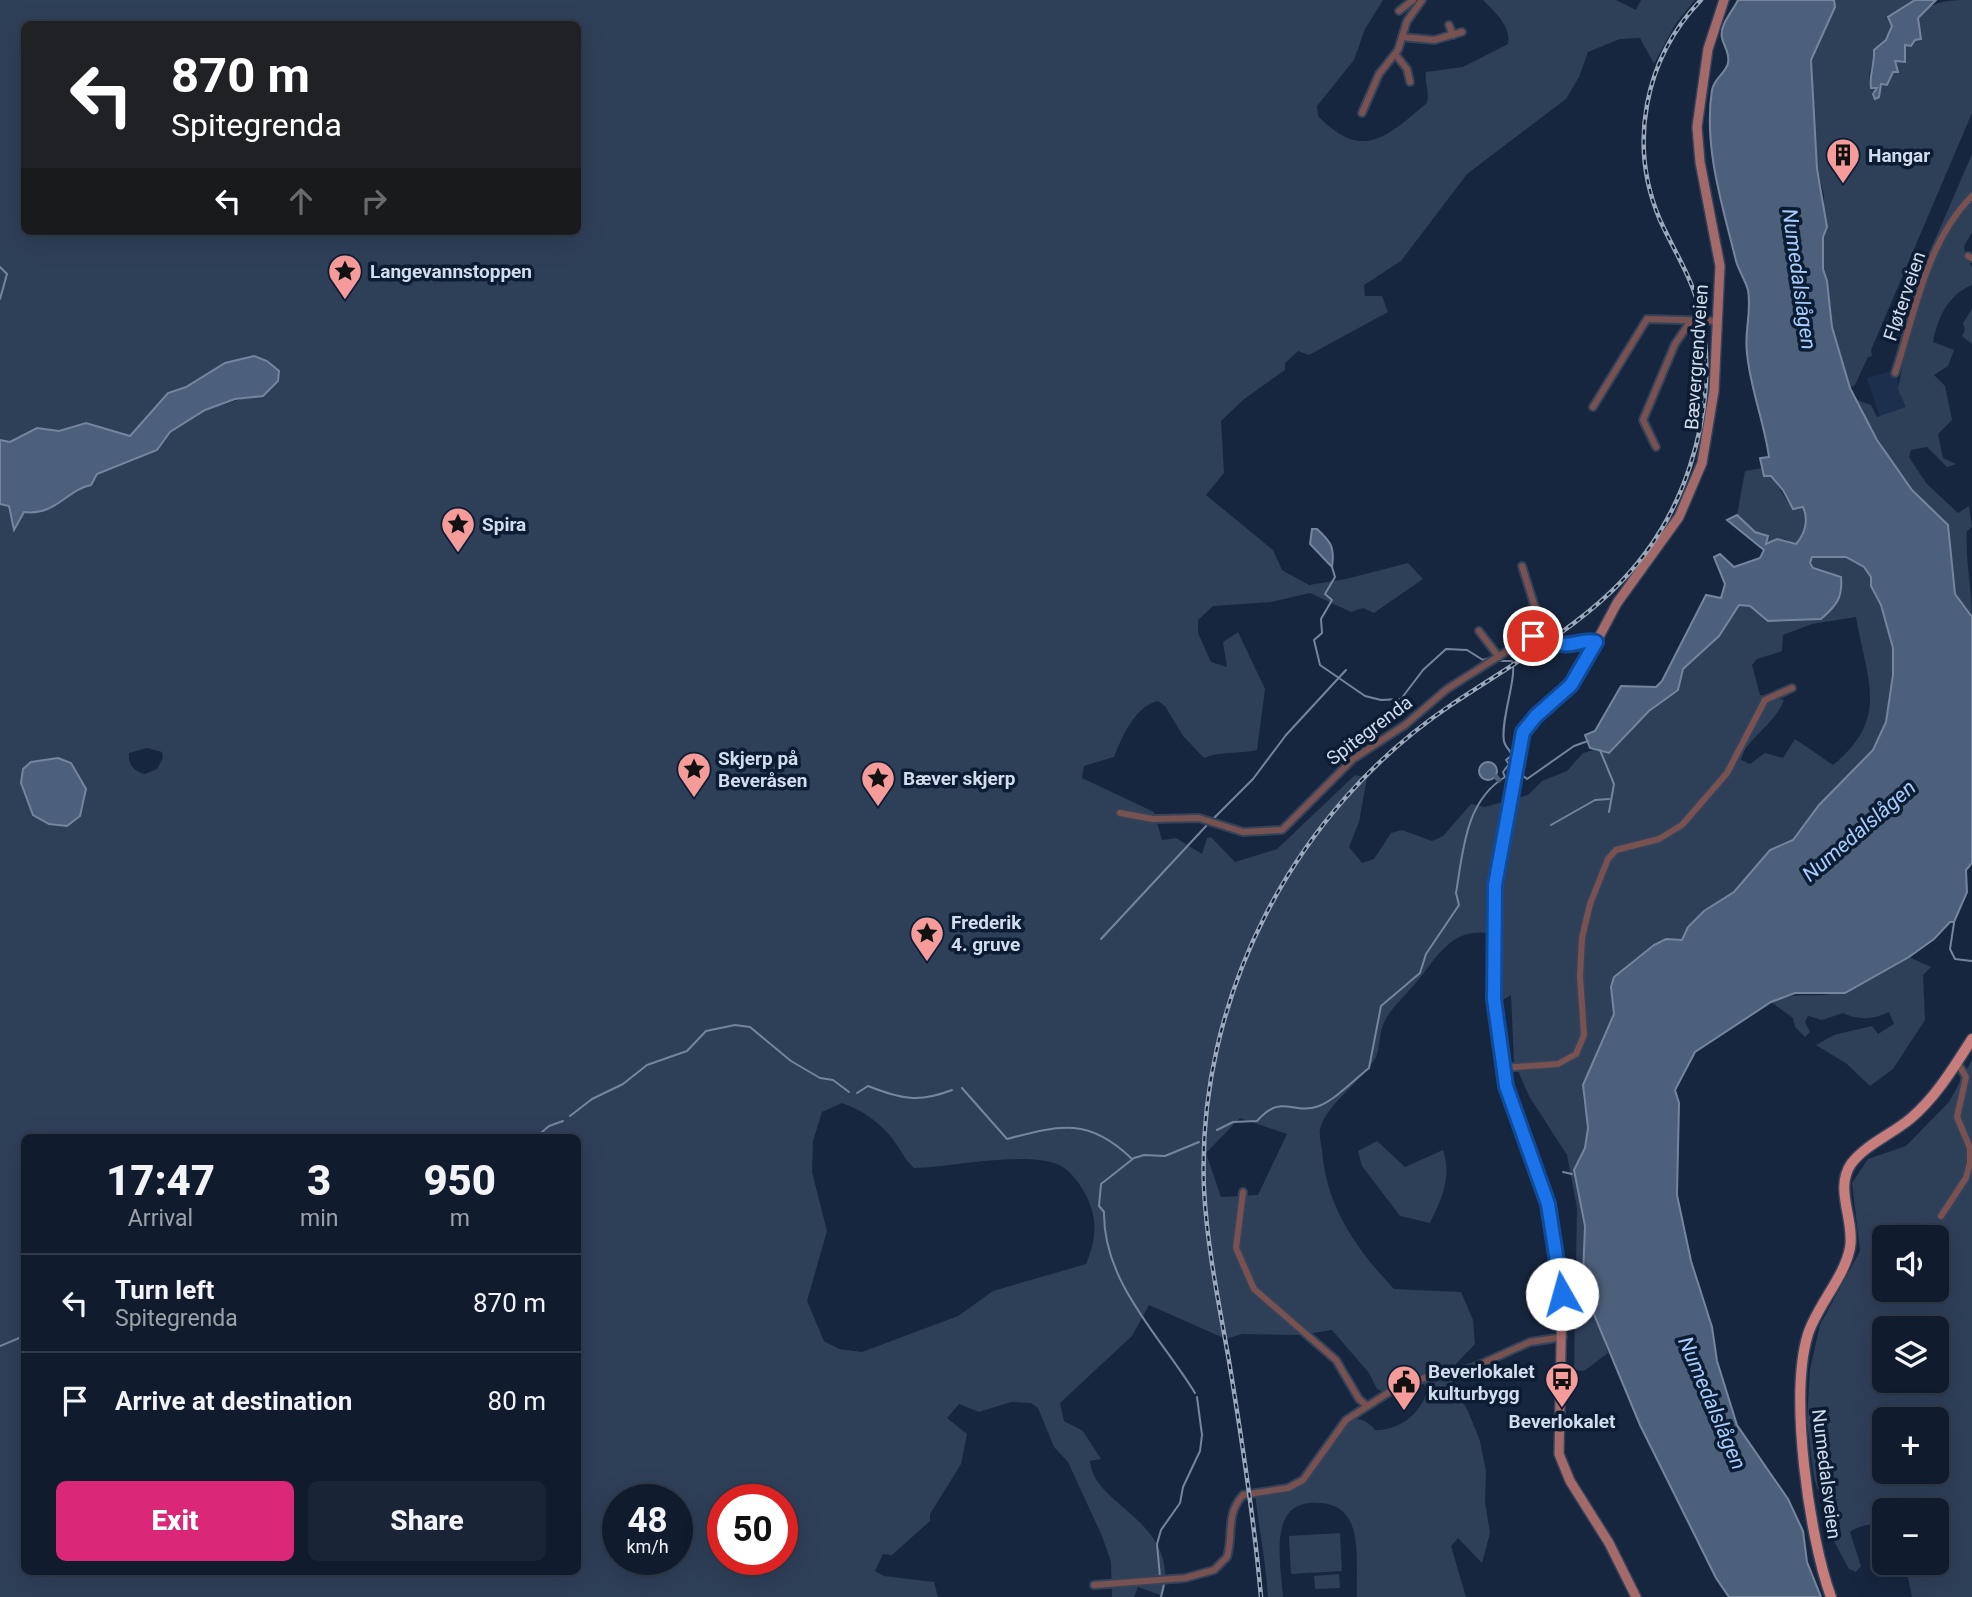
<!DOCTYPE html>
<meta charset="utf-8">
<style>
:root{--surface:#101c2e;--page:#192536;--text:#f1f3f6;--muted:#9ca1aa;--line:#303a4a;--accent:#db2777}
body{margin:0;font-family:Roboto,sans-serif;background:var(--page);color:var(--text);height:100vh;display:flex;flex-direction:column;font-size:26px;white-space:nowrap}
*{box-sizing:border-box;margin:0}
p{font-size:23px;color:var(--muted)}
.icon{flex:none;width:38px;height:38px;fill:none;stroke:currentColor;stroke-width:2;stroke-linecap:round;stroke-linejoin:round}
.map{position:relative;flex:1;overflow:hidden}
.panel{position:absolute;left:21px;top:1134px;width:560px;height:441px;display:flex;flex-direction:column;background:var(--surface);border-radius:10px;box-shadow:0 7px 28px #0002,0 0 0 2px var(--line)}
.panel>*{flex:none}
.banner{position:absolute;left:21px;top:21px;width:560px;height:214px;border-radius:10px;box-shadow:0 7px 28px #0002,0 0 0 2px var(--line);background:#202124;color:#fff;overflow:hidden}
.fabs{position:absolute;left:1872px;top:1225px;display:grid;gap:14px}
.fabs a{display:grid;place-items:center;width:77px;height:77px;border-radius:10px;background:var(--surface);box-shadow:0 7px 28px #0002,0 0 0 2px var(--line);font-size:35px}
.speed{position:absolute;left:602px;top:1484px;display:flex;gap:14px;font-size:35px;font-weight:700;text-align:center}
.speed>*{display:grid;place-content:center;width:91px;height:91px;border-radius:50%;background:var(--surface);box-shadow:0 7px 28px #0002,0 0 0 2px var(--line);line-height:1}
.speed small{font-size:18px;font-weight:400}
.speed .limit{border:10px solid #d22;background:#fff;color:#111}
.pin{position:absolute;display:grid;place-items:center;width:60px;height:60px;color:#fff;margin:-30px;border:4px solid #fff;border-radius:50%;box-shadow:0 2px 7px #0007}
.me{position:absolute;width:77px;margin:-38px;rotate:353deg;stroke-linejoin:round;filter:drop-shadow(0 0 5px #0008)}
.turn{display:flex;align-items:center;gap:24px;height:147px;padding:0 35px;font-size:32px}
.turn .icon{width:91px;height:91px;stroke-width:2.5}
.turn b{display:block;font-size:49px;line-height:60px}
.lanes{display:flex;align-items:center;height:66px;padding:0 35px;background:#0003;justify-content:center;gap:35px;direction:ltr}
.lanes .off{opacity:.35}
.eta{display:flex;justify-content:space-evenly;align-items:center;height:119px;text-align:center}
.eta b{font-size:42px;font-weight:800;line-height:49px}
.primary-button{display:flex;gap:14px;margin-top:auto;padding:14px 35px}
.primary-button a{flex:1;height:80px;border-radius:10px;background:var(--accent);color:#fff;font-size:28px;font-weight:800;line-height:80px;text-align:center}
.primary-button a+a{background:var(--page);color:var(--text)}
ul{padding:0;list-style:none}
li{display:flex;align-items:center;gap:21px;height:98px;padding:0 35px;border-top:2px solid var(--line)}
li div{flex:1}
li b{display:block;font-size:26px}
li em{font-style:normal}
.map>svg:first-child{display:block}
.built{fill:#1c304d}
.green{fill:#2e3f58;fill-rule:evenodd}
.water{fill:#4d607b;stroke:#75859d;stroke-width:2}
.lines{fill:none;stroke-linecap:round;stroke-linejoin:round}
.stream{stroke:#75859d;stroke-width:2}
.canal{stroke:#4d607b;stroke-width:5}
.minor-casing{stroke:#34435a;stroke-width:10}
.secondary-casing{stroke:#34435a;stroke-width:12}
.primary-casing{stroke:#34435a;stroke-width:13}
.minor{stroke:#775251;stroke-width:6}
.secondary{stroke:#a46a69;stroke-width:9}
.primary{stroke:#c67d7b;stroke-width:10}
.rail-casing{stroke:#9ca9bb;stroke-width:4.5}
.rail{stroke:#0c1d33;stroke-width:2;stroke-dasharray:5;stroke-linecap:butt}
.route-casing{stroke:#114b97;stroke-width:18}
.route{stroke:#1a73e8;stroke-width:12}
.labels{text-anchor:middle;stroke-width:7;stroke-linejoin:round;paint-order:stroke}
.poi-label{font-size:19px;font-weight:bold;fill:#d1dcec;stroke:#0c1d33;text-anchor:start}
.street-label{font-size:19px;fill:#d1dcec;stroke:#0c1d33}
.water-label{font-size:21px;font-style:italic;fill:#a9ccfe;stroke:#0c1d33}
</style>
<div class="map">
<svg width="1972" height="1597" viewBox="0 0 1972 1597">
<rect width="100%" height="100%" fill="#16263e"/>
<polygon class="built" points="1887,372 1895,373 1903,396 1917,408 1881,420 1867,378"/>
<g class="green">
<path d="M0,0H1383L1365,29L1354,60L1317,106L1318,116C1363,162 1386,137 1427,103C1430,91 1424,84 1426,72L1463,67L1508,44C1512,27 1494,11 1483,0H1616L1636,10L1641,0H1695L1676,23L1654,64L1640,38L1620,39L1588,52L1579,77L1566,99L1467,174L1401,261L1364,285L1365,296H1382L1388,312L1309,355L1298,351L1285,363V370L1244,399L1221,421L1224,473L1206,495L1273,550L1282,570L1309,585L1346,579L1408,563L1423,579L1374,613L1363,608L1351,612L1310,593L1271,602L1213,606L1198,620V633L1211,662L1227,667L1223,642L1238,632L1265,689L1257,750C1239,754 1220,751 1204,758L1183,736L1165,706L1158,701C1135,706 1122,737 1114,757L1084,766L1082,778L1154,812L1162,840L1176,838L1202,854L1207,838L1211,837L1235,862L1277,849L1355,775L1367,778L1359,822L1349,847L1362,863L1374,859L1391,833L1402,830L1432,841L1443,836L1471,804L1485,807L1528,795L1542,781L1567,771L1583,753L1594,750L1609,753L1661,701L1678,681L1683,669L1719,636L1739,605L1750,606L1768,621L1821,619L1831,574L1813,568L1810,563L1812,557H1846L1864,567L1871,577V586L1881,605L1893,648V675L1886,722L1873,749L1819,805L1793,840L1770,850L1734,892L1704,911L1688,927L1682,940L1666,939L1654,945L1611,987L1614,1014L1600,1043L1583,1096L1588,1128L1585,1148L1579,1159L1585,1226L1583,1275L1608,1353L1584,1371L1574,1370L1577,1208L1567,1155L1529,1096L1514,1062L1511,995L1496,1004L1490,933C1452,928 1439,954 1419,979C1407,995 1391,1006 1383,1025C1379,1035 1380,1047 1376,1057C1363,1081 1327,1103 1320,1129C1319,1134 1321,1144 1322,1150C1326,1206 1356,1249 1394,1289L1461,1292L1473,1320L1475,1344L1453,1367L1452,1385L1468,1411L1480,1441L1486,1471L1485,1502L1490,1533L1482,1563L1458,1538L1451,1546L1466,1597H1357C1356,1574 1360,1542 1350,1521C1344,1509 1332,1503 1319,1503C1266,1499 1281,1563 1283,1597H1268C1266,1562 1259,1529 1255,1494C1268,1492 1287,1491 1297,1484C1317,1470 1344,1391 1375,1430C1398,1431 1421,1414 1427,1391L1424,1384L1388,1394L1377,1389L1369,1373L1332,1330L1301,1335L1242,1334L1226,1339L1149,1305L1132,1336L1060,1403L1064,1421L1083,1431L1101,1459L1090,1461C1094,1508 1180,1519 1163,1596L1138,1587L1134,1597H1112L1111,1562L1102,1536L1068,1462L1054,1447L1038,1408L1031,1403L1011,1402L979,1412L959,1404L947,1418L967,1434L961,1464L930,1514V1521L892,1555L883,1554L875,1571L884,1576L934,1582L938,1597H0V504L9,505L14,529L24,512C55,516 69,488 89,486L97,474L157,450L170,432L205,410L271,390L279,376L267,361L225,363L186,387L168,393L130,436L86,423L59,431L37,428L10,442L0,440ZM24,24H578V231H24ZM1856,617C1867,681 1890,718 1833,765L1795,739L1783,758L1765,753L1750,764L1741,760C1745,739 1774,726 1784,700L1760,695L1752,665L1757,659L1782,651L1783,635L1812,624ZM147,748L162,752L163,758L157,769L145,774C133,771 128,764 129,753ZM58,758L86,789L67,826L49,824L33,815L21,783L31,762ZM842,1103C863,1111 877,1120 891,1137C900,1148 904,1159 914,1168C952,1167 1019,1152 1054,1163C1070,1168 1080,1184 1087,1197C1098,1221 1096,1240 1086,1264L993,1291L958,1316L862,1352L839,1349L824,1341L807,1301L827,1231L812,1172L813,1141L822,1112ZM1240,1118L1287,1134L1258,1195L1221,1197L1206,1153ZM24,1138H578V1572H24ZM618,1500H677V1559H618ZM723,1500H782V1559H723Z"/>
<path d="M1834,0H1915L1899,12L1886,40L1876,49L1869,74L1871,87L1876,86L1878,92L1882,84L1887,85L1895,60L1905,62V44L1915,40C1917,33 1915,23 1918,18C1929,0 1952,0 1972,0V113L1871,350L1872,356L1868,357L1855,385L1850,388L1832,327L1827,281L1823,269L1824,195L1817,169L1811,60Z"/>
<path d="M1972,154V232L1964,246L1965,256L1972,267V285C1948,295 1938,317 1933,342L1954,350L1948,366L1934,375L1945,386L1952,420L1938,434L1943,458L1956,464L1947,467L1927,447L1911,450L1909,457L1926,483L1958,513L1969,506L1972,527L1967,531C1965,561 1972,588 1972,617L1955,594L1947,525C1908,490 1880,447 1857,400L1871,405L1877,417L1906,407L1898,389L1908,338L1930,266L1935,240Z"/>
<polygon points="1972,309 1972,344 1962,336 1965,330 1963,323"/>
<path d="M1763,468L1765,475L1771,476C1780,487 1784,499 1793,509L1803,507C1809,520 1805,534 1795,544L1784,539L1766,544L1737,515L1745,471Z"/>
<path d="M1909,957L1931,967L1923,975L1925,1020L1893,1069L1870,1086L1847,1064L1816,1045L1834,1035L1872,1026L1878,1034L1894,1024L1889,1012C1873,1020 1858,1020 1843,1013L1822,1020L1808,1016L1805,1022L1810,1032L1805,1037L1795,1027L1793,1018L1771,1002C1798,991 1808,998 1830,994C1860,988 1883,972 1909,957Z"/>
<path d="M1972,1060V1597H1912L1905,1563H1937V1510H1885V1525C1873,1523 1859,1525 1850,1532L1861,1566L1856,1572L1849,1569L1823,1521V1505L1814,1478L1807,1422L1810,1369L1820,1325L1860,1251L1852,1183L1868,1159L1906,1146L1949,1102ZM1885,1237H1937V1290H1885ZM1885,1328H1937V1381H1885ZM1885,1419H1937V1472H1885Z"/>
<path d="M1377,1141L1405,1167L1443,1150C1452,1177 1442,1198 1430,1223L1400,1216L1362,1166L1358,1151Z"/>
<polygon points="1340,1533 1342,1571 1291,1574 1289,1536"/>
<polygon points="1339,1574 1340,1588 1315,1589 1314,1576"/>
</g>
<g class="water">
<path d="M1738,0H1834L1835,7L1811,60L1817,169L1827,227L1823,237V269L1827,281L1832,327L1850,388L1877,440L1912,490L1948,525L1955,594L1972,617V863L1966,870L1967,892L1954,922H1950L1934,939L1909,957L1845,993H1795L1771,1002L1695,1052L1675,1090L1679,1103L1677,1195L1691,1261L1712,1327L1717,1361L1737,1425L1788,1499L1803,1531L1807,1562L1821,1597H1729L1716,1578L1640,1425L1593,1312L1583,1275L1585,1226L1574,1170L1585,1148L1588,1128L1583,1085L1614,1014L1611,987L1614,977L1654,945L1666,939L1682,940L1688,927L1704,911L1734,892L1770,850L1793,840L1819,805L1873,750L1886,722L1893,675V648L1881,605L1871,586V577L1864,567L1846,557H1812L1810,563L1813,568L1841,577C1843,598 1836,606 1821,619L1768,621L1750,606L1739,605L1719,636L1683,669L1678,690L1649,711L1609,753L1590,748L1585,735L1595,731L1621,686L1656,687L1662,681L1706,595L1721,598L1725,584L1714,557L1720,554L1734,567L1760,558L1764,550L1727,520L1737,515L1755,532L1768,536L1766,544L1777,539L1796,544C1805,534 1809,520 1803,507L1793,509L1783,490L1771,476H1764L1760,458L1769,457C1764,421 1750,388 1747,353C1744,331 1752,312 1748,290C1746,282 1739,271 1736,261C1723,207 1703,147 1712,90C1714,78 1726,73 1728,63C1730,53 1724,47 1722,38C1719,25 1733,11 1738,0Z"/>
<path d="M1915,0H1936L1918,18L1921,39L1915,40L1911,46L1905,45V62L1895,61L1898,72H1893L1887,85L1881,84L1879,97L1875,99L1873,94L1877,88H1871C1869,73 1875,64 1874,50L1886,40L1892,26L1888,17Z"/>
<path d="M254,356L267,361L279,371L278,381L263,396L235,399L205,410L170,432L157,450L97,474L91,485C66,490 56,516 24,512L14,530L9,506L0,504V440L10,442L37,428L59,431L86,423L130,436L168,393L186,387L225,363Z"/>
<path d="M1312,529H1317C1331,542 1335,547 1332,567L1310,544Z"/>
<polygon points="58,758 71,763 86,789 80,816 67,826 49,824 33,815 21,783 23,769 31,762"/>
<circle cx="1488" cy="771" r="9"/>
</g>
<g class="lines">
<g class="stream">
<polyline points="0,267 7,274 0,299"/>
<polyline points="1332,567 1335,577 1325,594 1332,600 1321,619 1322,633 1314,640 1320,665 1365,696 1381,700 1401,699 1423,670 1446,649 1467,650 1483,660 1489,658"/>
<polyline points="1600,750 1614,784 1609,812"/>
<polyline points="1522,775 1527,779 1574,746 1588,741"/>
<polyline points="1211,821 1253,779 1286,735 1346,670"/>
<polyline points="1551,825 1595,800 1609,799"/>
<polyline points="1954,923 1950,949 1955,959 1972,961"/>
<polyline points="1101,939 1207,825"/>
<path d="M962,1088L1007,1139C1060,1125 1089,1117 1132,1159"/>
<path d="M857,1093L868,1086C901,1099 919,1103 952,1090"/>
<polyline points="570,1116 592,1099 623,1084 647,1065 687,1051 706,1031 735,1025 750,1027 791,1061 820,1078 833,1080 849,1092"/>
<path d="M1217,1130L1233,1122L1257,1121C1283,1092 1292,1116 1319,1106C1336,1099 1354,1080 1369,1068L1381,1006L1420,973L1426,954L1459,905L1456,893C1463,852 1465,801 1505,777L1503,772L1509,764L1506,760L1512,755C1510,750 1505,747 1504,741C1500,721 1518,675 1512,661H1497"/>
<polyline points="535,1138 549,1126 563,1121"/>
<polyline points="1563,1172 1572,1174"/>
<polyline points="0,1346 24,1336"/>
<path d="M1195,1393C1160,1336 1103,1282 1104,1212L1099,1206L1101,1184L1134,1158L1144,1155L1165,1156L1199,1142"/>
<polyline points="1160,1577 1157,1544 1161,1530 1180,1503 1183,1487 1200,1451 1202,1435 1197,1397"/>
<polyline points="1161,1597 1164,1584"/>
</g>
<polyline class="canal" points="1496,777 1499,780"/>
<g class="minor-casing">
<g id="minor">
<polyline points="1399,11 1413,0"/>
<polyline points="1449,25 1453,35"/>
<polyline points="1402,37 1434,40 1462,32"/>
<polyline points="1395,54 1407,69 1410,82"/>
<polyline points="1362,113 1379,74 1398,50 1407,21 1422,0"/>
<polyline points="1968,256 1972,258"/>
<path d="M1895,373C1915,314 1926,242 1972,196"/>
<polyline points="1593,407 1647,319 1717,321"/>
<polyline points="1656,447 1643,420 1675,344 1690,322"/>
<polyline points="1522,566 1544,636"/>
<polyline points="1479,631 1499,657"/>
<polyline points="1120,813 1153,819 1199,818 1243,832 1282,830 1353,759 1405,725 1447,689 1526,639 1539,635 1563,644 1586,639 1596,642"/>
<polyline points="1501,1068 1558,1064 1576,1054 1584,1035 1580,976 1582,938 1590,904 1608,859 1616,850 1659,839 1682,825 1727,773 1765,700 1792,688"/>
<polyline points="1243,1192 1236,1248 1254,1289 1336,1360 1359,1399 1366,1405"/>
<polyline points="1941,1216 1966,1178 1970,1163 1970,1148 1957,1117 1966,1077 1957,1062"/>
<path d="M1094,1585L1185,1578L1214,1570L1227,1557C1234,1534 1225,1515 1243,1495L1288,1488L1303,1480L1346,1420L1394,1389L1427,1377L1472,1368L1530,1342L1563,1337"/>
</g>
</g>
<g class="secondary-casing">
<polyline id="secondary" points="1636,1597 1609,1543 1570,1481 1559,1454 1562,1294 1548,1204 1510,1100 1500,1059 1494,999 1494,899 1523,732 1581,671 1617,603 1679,517 1702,463 1714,391 1720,266 1700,162 1697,127 1708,49 1724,0"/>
</g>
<g class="primary-casing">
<path id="primary" d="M1831,1597C1809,1536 1789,1396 1808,1334C1818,1304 1844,1278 1850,1248C1855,1220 1834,1189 1851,1164C1865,1145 1892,1134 1910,1119C1936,1097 1954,1067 1972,1039"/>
</g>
<use href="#minor" class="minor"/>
<use href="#secondary" class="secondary"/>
<use href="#primary" class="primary"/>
<g class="rail-casing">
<path id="rail" d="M1261,1597C1254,1518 1242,1440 1229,1361C1219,1304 1207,1247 1204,1189C1196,999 1293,811 1451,705C1554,636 1649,593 1690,466C1706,417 1712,362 1700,312C1693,279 1674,251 1660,220C1628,145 1644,59 1701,0"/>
</g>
<use href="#rail" class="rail"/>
</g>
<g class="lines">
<g class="route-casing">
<path id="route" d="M1533,636C1545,634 1551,641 1561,644C1574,647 1583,638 1596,642L1571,685L1536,716L1523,732L1495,885L1494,999L1506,1086L1548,1204L1562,1294"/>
</g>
<use href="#route" class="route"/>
</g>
<defs>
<g id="building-pin" transform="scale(1.75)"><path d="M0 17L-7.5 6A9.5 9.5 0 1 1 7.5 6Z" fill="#f59b99" stroke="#0c1d33"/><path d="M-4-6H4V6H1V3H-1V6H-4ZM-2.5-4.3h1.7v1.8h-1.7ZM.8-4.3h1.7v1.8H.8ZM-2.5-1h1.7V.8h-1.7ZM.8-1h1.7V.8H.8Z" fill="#111"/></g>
<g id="sight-pin" transform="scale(1.75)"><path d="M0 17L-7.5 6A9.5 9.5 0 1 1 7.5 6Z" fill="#f59b99" stroke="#0c1d33"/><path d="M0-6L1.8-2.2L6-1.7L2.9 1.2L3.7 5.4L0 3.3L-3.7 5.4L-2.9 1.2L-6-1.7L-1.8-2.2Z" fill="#111"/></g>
<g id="bus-pin" transform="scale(1.75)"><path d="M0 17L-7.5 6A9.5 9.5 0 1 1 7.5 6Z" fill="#f59b99" stroke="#0c1d33"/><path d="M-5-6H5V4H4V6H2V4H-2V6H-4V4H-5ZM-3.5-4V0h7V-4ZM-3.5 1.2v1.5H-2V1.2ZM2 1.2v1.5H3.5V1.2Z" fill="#111"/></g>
<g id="civic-pin" transform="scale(1.75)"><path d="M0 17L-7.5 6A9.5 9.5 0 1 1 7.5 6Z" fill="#f59b99" stroke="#0c1d33"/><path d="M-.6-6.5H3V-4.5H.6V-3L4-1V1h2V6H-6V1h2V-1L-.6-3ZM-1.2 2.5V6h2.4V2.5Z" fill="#111"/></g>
</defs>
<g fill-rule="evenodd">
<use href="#building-pin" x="1843" y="155"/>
<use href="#sight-pin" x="345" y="271"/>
<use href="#sight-pin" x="458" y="524"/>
<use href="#sight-pin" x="694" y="769"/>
<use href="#sight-pin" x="878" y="778"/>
<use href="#sight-pin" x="927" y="933"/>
<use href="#bus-pin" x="1562" y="1379"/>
<use href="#civic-pin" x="1404" y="1382"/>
</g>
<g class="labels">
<g class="poi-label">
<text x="1868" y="162">Hangar</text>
<text x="370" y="278">Langevannstoppen</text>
<text x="482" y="531">Spira</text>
<text x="718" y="765">Skjerp på<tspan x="718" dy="22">Beveråsen</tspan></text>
<text x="903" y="785">Bæver skjerp</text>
<text x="951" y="929">Frederik<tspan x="951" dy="22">4. gruve</tspan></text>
<text x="1428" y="1378">Beverlokalet<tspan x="1428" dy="22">kulturbygg</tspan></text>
<text x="1562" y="1428" text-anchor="middle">Beverlokalet</text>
</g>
<g class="street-label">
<text transform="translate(1904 296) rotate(-71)" y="7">Fløterveien</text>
<text transform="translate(1696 357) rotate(-86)" y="7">Bævergrendveien</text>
<text transform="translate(1369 730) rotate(-37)" y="7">Spitegrenda</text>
<text transform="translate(1827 1474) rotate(83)" y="7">Numedalsveien</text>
</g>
<g class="water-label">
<text transform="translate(1799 279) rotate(82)" y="7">Numedalslågen</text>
<text transform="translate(1859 831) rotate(-41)" y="7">Numedalslågen</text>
<text transform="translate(1712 1403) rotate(67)" y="7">Numedalslågen</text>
</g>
</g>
</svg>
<div class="fabs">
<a><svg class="icon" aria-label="sound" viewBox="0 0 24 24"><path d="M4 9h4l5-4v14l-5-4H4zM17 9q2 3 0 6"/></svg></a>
<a><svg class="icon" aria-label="layers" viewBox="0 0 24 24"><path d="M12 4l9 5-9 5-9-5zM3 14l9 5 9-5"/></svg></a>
<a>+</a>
<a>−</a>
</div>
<div class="speed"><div>48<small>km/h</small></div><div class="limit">50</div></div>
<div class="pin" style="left:1533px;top:636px;background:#d93025"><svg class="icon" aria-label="arrive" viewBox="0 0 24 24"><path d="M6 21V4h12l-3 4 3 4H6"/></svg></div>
<svg class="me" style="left:1562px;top:1294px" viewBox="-20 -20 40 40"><circle r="19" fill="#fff"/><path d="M0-13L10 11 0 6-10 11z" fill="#1a73e8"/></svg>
<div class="banner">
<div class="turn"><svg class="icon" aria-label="left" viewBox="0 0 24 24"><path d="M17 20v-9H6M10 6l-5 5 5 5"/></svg><div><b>870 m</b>Spitegrenda</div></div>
<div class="lanes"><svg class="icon" aria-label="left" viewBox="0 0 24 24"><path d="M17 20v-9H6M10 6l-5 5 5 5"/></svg><svg class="icon off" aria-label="ahead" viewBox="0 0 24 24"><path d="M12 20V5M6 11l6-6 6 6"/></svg><svg class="icon off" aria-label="right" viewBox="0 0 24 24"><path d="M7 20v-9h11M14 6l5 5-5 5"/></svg></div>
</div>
<section class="panel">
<div class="eta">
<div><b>17:47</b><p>Arrival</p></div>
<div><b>3</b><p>min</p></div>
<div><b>950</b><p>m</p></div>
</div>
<ul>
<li><svg class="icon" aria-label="left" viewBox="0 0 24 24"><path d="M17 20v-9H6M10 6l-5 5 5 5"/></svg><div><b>Turn left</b><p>Spitegrenda</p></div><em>870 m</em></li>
<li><svg class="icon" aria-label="arrive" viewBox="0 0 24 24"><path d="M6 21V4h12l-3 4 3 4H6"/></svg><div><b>Arrive at destination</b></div><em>80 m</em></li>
</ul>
<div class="primary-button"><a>Exit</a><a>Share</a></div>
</section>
</div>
